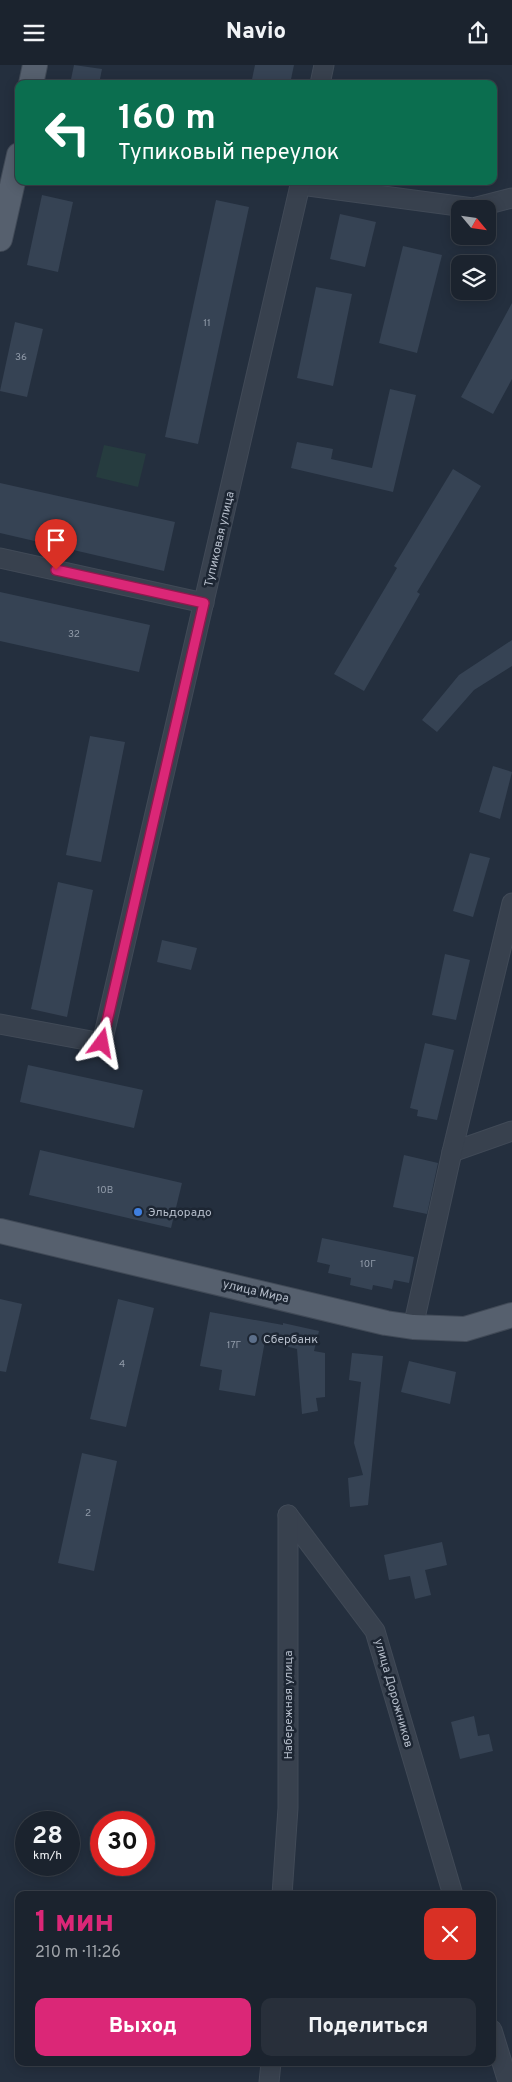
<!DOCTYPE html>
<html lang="ru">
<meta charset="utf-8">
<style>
:root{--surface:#1b232e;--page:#282f3a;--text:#f1f3f6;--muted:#a0a4aa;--line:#39404a;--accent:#db2777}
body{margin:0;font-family:Overpass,sans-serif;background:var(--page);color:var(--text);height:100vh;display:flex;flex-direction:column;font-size:19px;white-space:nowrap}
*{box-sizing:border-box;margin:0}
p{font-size:16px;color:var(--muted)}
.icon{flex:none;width:28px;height:28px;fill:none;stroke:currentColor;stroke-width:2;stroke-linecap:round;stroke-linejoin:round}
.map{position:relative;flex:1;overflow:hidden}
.details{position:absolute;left:15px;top:1826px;width:481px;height:175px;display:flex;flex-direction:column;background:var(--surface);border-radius:10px;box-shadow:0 2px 12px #0003,0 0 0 1px var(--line)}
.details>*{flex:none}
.top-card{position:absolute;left:15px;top:15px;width:482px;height:105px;border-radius:10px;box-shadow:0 2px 12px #0003,0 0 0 1px var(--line);background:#0b6e4f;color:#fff;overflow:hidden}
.needle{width:32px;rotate:119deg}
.buttons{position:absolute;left:451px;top:135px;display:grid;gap:10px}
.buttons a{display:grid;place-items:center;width:45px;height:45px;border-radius:10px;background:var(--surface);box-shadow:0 2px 12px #0003,0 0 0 1px var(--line);font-size:25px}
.speed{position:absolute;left:15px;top:1746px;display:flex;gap:10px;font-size:25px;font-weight:700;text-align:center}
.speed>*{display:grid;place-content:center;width:65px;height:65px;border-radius:50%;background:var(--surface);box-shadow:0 2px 12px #0003,0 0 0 1px var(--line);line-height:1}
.speed small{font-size:12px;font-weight:400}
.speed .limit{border:8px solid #d22;background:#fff;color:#111}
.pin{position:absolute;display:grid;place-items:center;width:42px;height:42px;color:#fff;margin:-51px -21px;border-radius:50% 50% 50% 0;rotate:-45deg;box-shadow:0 0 5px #0007}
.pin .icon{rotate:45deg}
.me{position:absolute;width:55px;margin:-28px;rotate:13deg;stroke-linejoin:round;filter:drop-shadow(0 0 4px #0008)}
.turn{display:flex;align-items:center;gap:18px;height:105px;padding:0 20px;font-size:22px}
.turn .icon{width:65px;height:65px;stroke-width:2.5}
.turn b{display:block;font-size:35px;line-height:42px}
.round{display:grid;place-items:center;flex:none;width:52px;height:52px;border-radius:10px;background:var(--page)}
.summary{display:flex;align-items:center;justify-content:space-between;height:85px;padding:0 20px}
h1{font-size:30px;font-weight:800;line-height:38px;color:var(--accent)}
.cta{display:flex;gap:10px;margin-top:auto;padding:10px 20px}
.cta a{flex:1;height:58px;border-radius:10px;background:var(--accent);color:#fff;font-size:20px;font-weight:800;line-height:58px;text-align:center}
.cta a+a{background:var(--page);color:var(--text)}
header{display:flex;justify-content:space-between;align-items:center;height:65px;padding:0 20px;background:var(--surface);font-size:22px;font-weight:800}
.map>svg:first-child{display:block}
.green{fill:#263c3f}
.building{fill:#364354}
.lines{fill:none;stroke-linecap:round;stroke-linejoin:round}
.minor-casing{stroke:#414a57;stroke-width:21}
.major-casing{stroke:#414a57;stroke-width:26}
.minor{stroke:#38414e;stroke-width:19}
.major{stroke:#56606e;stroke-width:24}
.route-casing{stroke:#8e194d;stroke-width:12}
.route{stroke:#db2777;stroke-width:9}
.shop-dot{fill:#3f7fe0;stroke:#1d2633;stroke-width:2}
.service-dot{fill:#5c6f8a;stroke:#1d2633;stroke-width:2}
.labels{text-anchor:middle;stroke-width:5;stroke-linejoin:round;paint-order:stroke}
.number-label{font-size:10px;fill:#929caa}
.street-label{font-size:12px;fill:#b4bcc9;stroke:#1d2633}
.poi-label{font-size:12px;fill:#b4bcc9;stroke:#1d2633;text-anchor:start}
</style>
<header><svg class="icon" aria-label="menu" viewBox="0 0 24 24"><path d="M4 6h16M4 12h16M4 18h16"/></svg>Navio<svg class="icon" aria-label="share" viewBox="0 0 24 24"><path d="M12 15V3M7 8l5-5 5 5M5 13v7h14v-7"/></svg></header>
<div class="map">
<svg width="512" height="2017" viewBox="0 0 512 2017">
<rect width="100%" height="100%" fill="#242f3e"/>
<polygon class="green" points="104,380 146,389 138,422 96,412"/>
<g class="building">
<polygon points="74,0 102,4 99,19 70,19"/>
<polygon points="255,0 294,0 290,19 251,19"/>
<polygon points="42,130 73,137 58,207 27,200"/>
<polygon points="216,135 249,142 198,379 165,372"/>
<polygon points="340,149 376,157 365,202 330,194"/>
<polygon points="403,181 442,190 417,288 379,278"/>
<polygon points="316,222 352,229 333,321 297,313"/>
<polygon points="512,238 512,314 493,349 461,332"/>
<polygon points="15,257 43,264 27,332 0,326"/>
<polygon points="390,324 416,330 393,427 291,403 297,377 333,384 331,394 372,403"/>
<polygon points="453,404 481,421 417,527 420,529 364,626 334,609 397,503 394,501"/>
<polygon points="0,418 175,457 164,506 0,468"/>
<polygon points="0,527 150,560 139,607 0,576"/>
<polygon points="512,575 512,601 474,625 437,667 422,655 459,610"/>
<polygon points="90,671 125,677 101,797 66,790"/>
<polygon points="493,701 512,707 500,754 479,747"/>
<polygon points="470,788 490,793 473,852 453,846"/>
<polygon points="58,817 93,825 67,952 31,944"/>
<polygon points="162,875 197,883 191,905 157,897"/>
<polygon points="445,889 470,895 456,955 432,950"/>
<polygon points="425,978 454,985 437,1055 417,1051 418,1045 410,1043"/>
<polygon points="28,1000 143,1025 134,1063 20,1037"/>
<polygon points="40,1085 182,1118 171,1163 29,1130"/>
<polygon points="404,1090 438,1098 427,1149 393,1142"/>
<polygon points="322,1173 414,1192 409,1218 394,1215 392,1224 373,1220 372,1225 350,1220 351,1213 328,1208 330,1200 317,1197"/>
<polygon points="0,1234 22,1239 6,1307 0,1306"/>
<polygon points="118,1234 154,1243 126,1362 90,1354"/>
<polygon points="210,1247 283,1260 283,1258 319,1266 314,1286 325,1288 325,1332 316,1333 318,1346 302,1349 297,1284 265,1276 255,1331 219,1325 222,1305 200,1301"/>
<polygon points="352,1288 383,1291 368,1440 350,1442 348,1413 363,1410 354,1378 361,1317 349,1315"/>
<polygon points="409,1296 456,1307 450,1339 401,1327"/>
<polygon points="82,1388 117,1396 94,1506 58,1498"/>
<polygon points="442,1477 447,1500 425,1505 431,1530 415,1534 410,1511 389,1515 384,1490"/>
<polygon points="474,1651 478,1671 489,1669 493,1686 460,1694 451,1657"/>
</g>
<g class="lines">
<g class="minor-casing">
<g id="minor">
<polyline points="320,19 324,0"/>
<polyline points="301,120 473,143 512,133"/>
<polyline points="0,493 204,538"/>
<polyline points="0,959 102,978 301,116"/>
<polyline points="452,1087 512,1066"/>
<polyline points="413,1262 452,1087 512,838"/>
<polyline points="288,1450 375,1566 453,1830"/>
<polyline points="282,1830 288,1743 288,1450"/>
<polyline points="492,1965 508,2017"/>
<polyline points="269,2017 271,1998"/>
</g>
</g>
<g class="major-casing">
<g id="major">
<polyline points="31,19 35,0"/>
<polyline points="0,174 19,90"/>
<polyline points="0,1166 386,1258 413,1262 465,1264 512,1250"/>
</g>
</g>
<use href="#minor" class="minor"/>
<use href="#major" class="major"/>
</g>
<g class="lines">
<g class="route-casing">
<polyline id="route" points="56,505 204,538 102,978"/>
</g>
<use href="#route" class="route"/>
</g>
<circle class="shop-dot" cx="138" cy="1147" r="5"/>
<circle class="service-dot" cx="253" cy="1274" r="5"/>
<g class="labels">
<g class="number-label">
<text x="207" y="261">11</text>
<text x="21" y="295">36</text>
<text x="74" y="572">32</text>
<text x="105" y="1128">10В</text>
<text x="368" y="1202">10Г</text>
<text x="234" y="1283">17Г</text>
<text x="122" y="1302">4</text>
<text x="88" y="1451">2</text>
</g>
<g class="street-label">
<text transform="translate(219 474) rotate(-77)" y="4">Тупиковая улица</text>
<text transform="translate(256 1226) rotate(13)" y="4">улица Мира</text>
<text transform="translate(394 1628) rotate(74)" y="4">улица Дорожников</text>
<text transform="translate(288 1640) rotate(-90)" y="4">Набережная улица</text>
</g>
<g class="poi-label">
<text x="148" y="1151">Эльдорадо</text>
<text x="263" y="1278">Сбербанк</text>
</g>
</g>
</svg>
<div class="buttons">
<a><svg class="needle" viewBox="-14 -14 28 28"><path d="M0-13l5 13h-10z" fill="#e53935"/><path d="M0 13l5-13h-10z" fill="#a0a4aa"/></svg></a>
<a><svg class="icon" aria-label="layers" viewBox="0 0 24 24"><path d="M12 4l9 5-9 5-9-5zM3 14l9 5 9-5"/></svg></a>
</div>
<div class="speed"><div>28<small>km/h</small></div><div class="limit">30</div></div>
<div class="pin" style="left:56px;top:505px;background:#d93025"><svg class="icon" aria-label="arrive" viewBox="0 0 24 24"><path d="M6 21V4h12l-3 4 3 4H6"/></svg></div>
<svg class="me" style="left:102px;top:978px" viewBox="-20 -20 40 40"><path d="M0-17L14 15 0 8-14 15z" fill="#db2777" stroke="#fff" stroke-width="4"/></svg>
<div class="top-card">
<div class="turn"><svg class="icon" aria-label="left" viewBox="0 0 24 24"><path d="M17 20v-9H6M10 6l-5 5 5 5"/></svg><div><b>160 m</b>Тупиковый переулок</div></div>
</div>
<section class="details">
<div class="summary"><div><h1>1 мин</h1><p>210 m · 11:26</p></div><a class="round" style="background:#d93025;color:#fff"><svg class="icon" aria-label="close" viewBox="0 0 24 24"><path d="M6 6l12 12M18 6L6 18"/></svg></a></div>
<div class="cta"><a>Выход</a><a>Поделиться</a></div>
</section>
</div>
